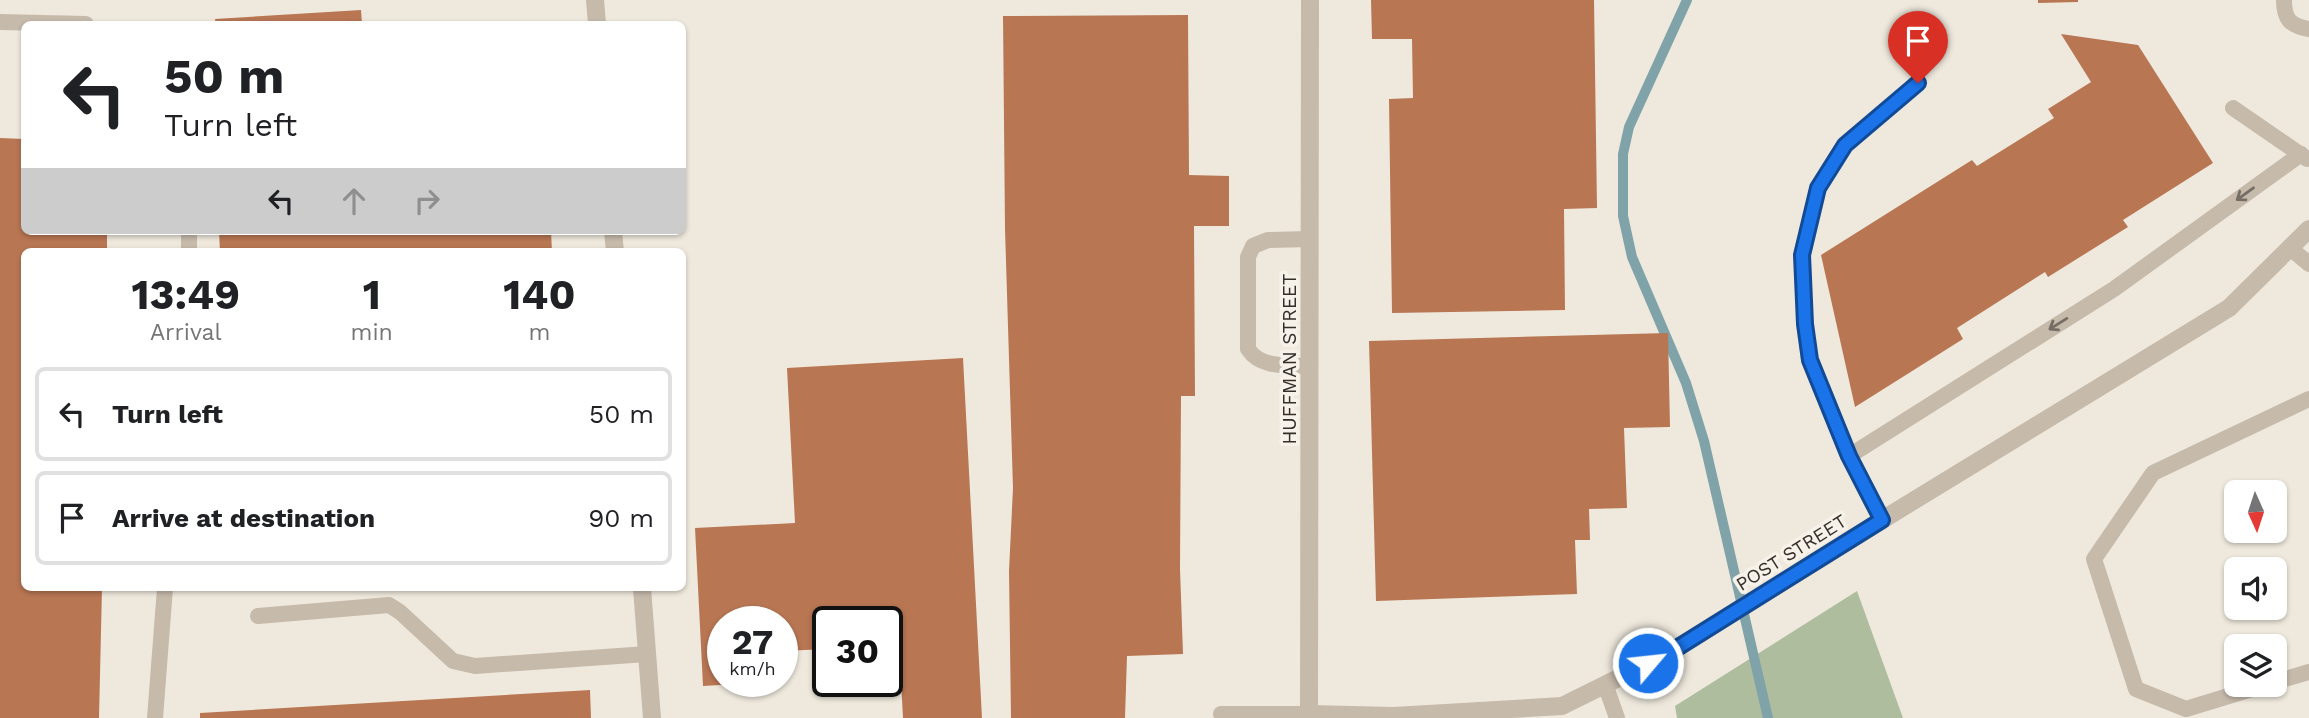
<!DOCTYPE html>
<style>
:root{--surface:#fff;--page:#f6f6f6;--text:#202124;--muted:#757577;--line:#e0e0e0}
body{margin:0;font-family:"Work Sans",sans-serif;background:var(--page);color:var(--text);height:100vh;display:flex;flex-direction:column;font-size:26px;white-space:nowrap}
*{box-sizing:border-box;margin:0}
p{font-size:23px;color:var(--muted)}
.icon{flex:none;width:38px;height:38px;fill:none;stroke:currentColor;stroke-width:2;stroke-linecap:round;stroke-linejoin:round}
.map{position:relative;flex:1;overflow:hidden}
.details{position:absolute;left:21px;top:248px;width:665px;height:343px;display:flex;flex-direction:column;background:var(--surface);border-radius:10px;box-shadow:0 2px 5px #0004}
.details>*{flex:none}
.hud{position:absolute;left:21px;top:21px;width:665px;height:214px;border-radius:10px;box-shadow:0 2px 5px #0004;background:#fff;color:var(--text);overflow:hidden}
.needle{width:46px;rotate:177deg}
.buttons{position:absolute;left:2224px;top:480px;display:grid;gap:14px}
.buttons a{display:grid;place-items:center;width:63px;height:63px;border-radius:10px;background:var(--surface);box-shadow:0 2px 5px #0004;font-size:35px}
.speed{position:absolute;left:707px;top:606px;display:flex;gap:14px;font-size:35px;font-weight:700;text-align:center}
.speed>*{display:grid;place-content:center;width:91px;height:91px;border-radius:50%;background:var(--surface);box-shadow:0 2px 5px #0004;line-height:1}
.speed small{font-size:18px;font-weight:400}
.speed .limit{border:4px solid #111;border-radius:10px;background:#fff;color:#111}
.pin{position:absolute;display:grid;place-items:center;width:60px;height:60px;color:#fff;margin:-72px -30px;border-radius:50% 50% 50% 0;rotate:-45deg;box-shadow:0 0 7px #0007}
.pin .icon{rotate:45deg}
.me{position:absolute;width:77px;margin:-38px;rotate:62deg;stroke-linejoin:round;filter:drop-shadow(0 0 5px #0008)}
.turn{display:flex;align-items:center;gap:24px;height:147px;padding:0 28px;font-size:32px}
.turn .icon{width:91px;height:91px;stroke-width:2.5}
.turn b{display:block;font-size:49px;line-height:60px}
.lanes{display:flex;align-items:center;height:66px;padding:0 28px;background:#0003;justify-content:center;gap:35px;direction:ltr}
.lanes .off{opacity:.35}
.eta{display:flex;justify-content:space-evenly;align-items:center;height:119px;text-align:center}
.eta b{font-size:42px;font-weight:700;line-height:49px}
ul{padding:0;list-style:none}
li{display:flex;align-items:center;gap:21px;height:94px;margin:0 14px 10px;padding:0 14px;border:4px solid var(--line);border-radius:10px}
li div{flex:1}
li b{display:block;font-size:26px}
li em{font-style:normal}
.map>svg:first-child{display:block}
.green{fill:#afbd9f}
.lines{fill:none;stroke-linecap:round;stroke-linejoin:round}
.stream{stroke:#80a3a9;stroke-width:10}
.building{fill:#b87653}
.service{stroke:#c6baab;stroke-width:16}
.minor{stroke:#c6baab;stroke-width:18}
.tertiary{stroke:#c6baab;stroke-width:18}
.oneway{stroke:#766d64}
.route-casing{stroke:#114b97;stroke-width:18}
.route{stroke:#1a73e8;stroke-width:12}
.labels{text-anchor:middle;stroke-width:7;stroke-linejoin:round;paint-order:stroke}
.street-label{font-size:19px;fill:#352e29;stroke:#f7f2e9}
</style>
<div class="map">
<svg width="2309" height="718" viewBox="0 0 2309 718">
<rect width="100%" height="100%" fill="#efe9dd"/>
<polygon class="green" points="1857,591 1903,718 1677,718 1675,706"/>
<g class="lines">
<polyline class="stream" points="1687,0 1629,127 1623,154 1623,216 1632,257 1686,383 1704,441 1768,718"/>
</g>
<g class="building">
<polygon points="1371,0 1594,0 1597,208 1564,209 1565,310 1392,313 1389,99 1413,98 1412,39 1372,39"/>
<polygon points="2038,0 2078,0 2078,2 2038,3"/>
<polygon points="361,10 362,24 216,24 215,19"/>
<polygon points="1188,15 1189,175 1229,176 1229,226 1194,226 1195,396 1181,396 1180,569 1183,654 1127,656 1125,718 1011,718 1009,571 1013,488 1005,229 1003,16"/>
<polygon points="2061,34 2138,45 2213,163 2123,220 2128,227 2048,277 2045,272 1957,328 1963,339 1855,407 1821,255 1972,160 1977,166 2054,118 2048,109 2091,82"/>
<polygon points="0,138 24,139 24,231 107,231 107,252 24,252 24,588 102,588 99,718 0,718"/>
<polygon points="219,231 551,231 552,252 220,252"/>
<polygon points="1668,333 1670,427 1624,428 1627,508 1589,509 1590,540 1575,540 1577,594 1376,601 1369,341"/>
<polygon points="963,358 982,718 903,718 900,662 887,662 887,621 828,621 828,649 782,651 782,621 723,621 723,681 737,681 737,684 703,686 695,528 795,523 787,368"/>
<polygon points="590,690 591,718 200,718 200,713"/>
</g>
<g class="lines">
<g class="service">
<path d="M2284,0C2284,19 2290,26 2309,29"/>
<polyline points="0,22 86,24"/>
<polyline points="2233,108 2307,159"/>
<polyline points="189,231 189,252"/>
<polyline points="2290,248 2309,264"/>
<path d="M1310,366C1288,365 1261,369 1248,349V257L1253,246L1268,240L1310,239"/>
<polyline points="1849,456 2114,289 2301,154"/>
<polyline points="1882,520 1849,456 1809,360 1805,324 1802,255 1818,188 1845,145 1918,83"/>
<polyline points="258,616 389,605 400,612 453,661 475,666 647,654"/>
<polyline points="2275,682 2309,672"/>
<polyline points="1605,684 1617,718"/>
<polyline points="2268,684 2186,709 2136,689 2094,559 2153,473 2309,399"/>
<polyline points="1221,714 1309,714"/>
<polyline points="155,718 165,588"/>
</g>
<g class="minor">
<polyline points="595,0 597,24"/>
<polyline points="613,231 615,252"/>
<polyline points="642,588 652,718"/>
<polyline points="1309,714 1394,716 1562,706 1669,653 1882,520 2229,308 2309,229"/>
</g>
<polyline class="tertiary" points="1309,718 1310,0"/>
</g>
<defs><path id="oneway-shaft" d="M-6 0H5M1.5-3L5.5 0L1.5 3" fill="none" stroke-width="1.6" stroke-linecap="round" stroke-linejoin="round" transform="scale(1.75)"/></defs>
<g class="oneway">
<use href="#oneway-shaft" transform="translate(2245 194) rotate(144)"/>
<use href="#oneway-shaft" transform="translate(2058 324) rotate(148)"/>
</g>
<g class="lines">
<g class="route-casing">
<polyline id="route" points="1648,663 1669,653 1882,520 1849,456 1810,360 1805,324 1802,255 1818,188 1845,145 1918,83"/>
</g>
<use href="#route" class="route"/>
</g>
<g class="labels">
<g class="street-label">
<text transform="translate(1289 359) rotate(-90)" y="7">HUFFMAN STREET</text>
<text transform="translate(1791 552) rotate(-32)" y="7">POST STREET</text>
</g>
</g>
</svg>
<div class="buttons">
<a><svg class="needle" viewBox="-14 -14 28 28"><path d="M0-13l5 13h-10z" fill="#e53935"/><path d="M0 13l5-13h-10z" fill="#757577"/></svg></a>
<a><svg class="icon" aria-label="sound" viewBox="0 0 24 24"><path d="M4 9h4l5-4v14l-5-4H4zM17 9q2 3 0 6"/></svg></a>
<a><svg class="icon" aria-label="layers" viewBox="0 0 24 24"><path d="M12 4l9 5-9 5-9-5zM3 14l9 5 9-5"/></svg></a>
</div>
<div class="speed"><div>27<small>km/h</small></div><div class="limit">30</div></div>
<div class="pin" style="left:1918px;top:83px;background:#d93025"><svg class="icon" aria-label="arrive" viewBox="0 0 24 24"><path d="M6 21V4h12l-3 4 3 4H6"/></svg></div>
<svg class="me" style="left:1648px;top:663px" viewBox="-20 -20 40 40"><circle r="17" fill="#1a73e8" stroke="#fff" stroke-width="3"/><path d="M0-11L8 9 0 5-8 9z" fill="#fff"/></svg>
<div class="hud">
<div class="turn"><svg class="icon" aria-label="left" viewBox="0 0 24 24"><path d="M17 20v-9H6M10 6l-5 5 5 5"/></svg><div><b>50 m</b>Turn left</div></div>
<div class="lanes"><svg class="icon" aria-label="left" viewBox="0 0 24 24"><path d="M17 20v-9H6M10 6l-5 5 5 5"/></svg><svg class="icon off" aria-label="ahead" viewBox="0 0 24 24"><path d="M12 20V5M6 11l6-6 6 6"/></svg><svg class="icon off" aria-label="right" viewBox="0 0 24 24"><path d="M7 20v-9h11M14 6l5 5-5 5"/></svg></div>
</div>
<section class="details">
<div class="eta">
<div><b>13:49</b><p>Arrival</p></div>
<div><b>1</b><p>min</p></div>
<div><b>140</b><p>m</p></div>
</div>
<ul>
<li><svg class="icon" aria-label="left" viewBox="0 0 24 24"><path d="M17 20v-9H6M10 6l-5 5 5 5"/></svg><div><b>Turn left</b></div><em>50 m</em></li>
<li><svg class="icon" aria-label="arrive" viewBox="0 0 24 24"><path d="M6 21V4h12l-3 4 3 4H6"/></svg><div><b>Arrive at destination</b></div><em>90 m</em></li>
</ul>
</section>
</div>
